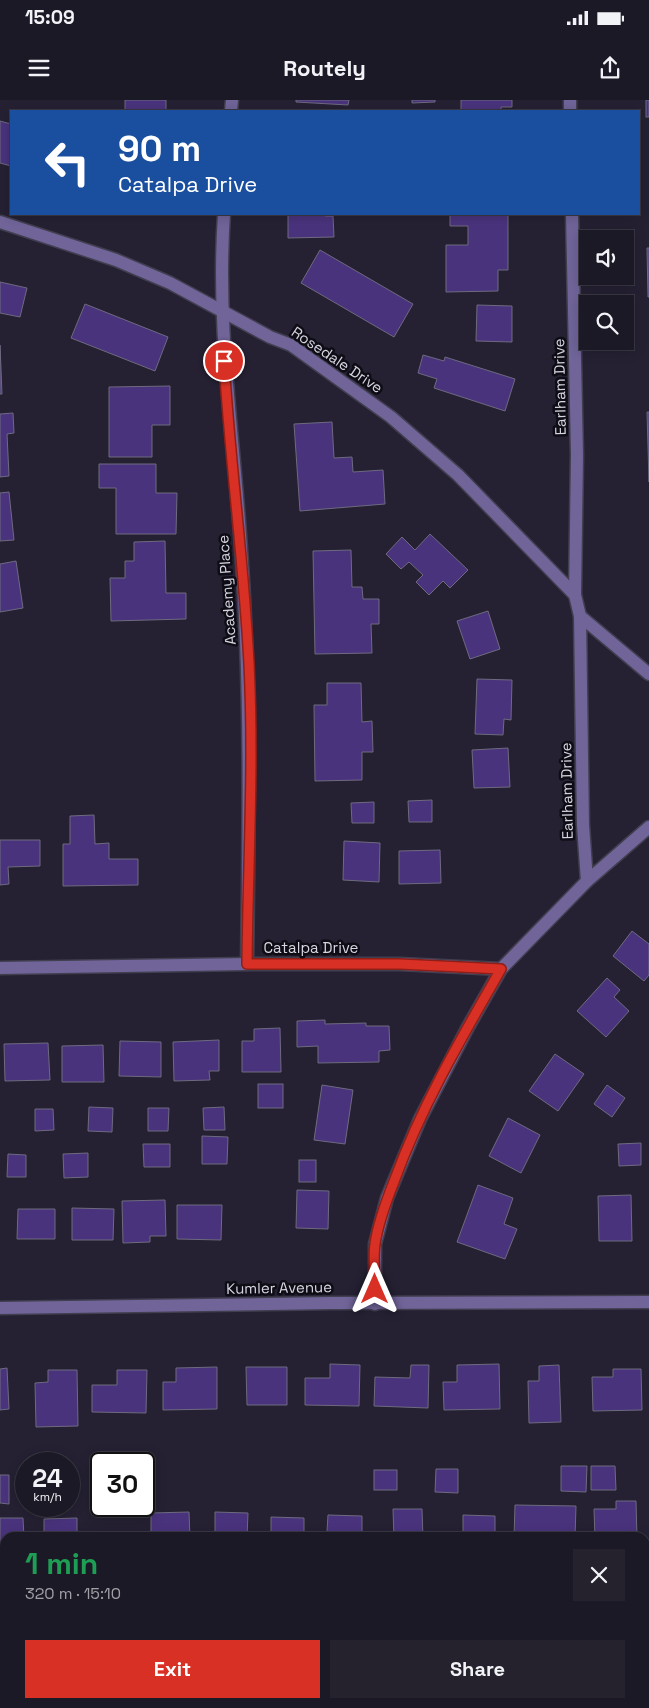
<!DOCTYPE html>
<meta charset="utf-8">
<style>
:root{--surface:#1c1926;--page:#25222e;--text:#f1f3f6;--muted:#a0a0a7;--line:#3a3843;--accent:#d93025}
body{margin:0;font-family:"Space Grotesk",sans-serif;background:var(--page);color:var(--text);height:100vh;display:flex;flex-direction:column;font-size:19px;white-space:nowrap}
*{box-sizing:border-box;margin:0}
p{font-size:16px;color:var(--muted)}
.icon{flex:none;width:28px;height:28px;fill:none;stroke:currentColor;stroke-width:2;stroke-linecap:round;stroke-linejoin:round}
.map{position:relative;flex:1;overflow:hidden}
.panel{position:absolute;left:0px;top:1432px;width:650px;height:176px;display:flex;flex-direction:column;background:var(--surface);border-radius:15px 15px 0 0;box-shadow:0 2px 12px #0003,0 0 0 1px var(--line)}
.panel>*{flex:none}
.hud{position:absolute;left:10px;top:10px;width:630px;height:105px;border-radius:0px;box-shadow:0 2px 12px #0003,0 0 0 1px var(--line);background:#1a4fa0;color:#fff;overflow:hidden}
.controls{position:absolute;left:579px;top:130px;display:grid;gap:10px}
.controls a{display:grid;place-items:center;width:55px;height:55px;border-radius:0px;background:var(--surface);box-shadow:0 2px 12px #0003,0 0 0 1px var(--line);font-size:25px}
.speed{position:absolute;left:15px;top:1352px;display:flex;gap:10px;font-size:25px;font-weight:700;text-align:center}
.speed>*{display:grid;place-content:center;width:65px;height:65px;border-radius:50%;background:var(--surface);box-shadow:0 2px 12px #0003,0 0 0 1px var(--line);line-height:1}
.speed small{font-size:12px;font-weight:400}
.speed .limit{border:2px solid #111;border-radius:8px;background:#fff;color:#111}
.pin{position:absolute;display:grid;place-items:center;width:42px;height:42px;color:#fff;margin:-21px;border:2px solid #fff;border-radius:50%;box-shadow:0 1px 5px #0007}
.me{position:absolute;width:55px;margin:-28px;rotate:0deg;stroke-linejoin:round;filter:drop-shadow(0 0 4px #0008)}
.turn{display:flex;align-items:center;gap:18px;height:105px;padding:0 25px;font-size:22px}
.turn .icon{width:65px;height:65px;stroke-width:2.5}
.turn b{display:block;font-size:35px;line-height:42px}
.round{display:grid;place-items:center;flex:none;width:52px;height:52px;border-radius:0px;background:var(--page)}
.headline{display:flex;align-items:center;justify-content:space-between;height:85px;padding:0 25px}
h1{font-size:30px;font-weight:600;line-height:38px;color:#1e9e55}
.cta{display:flex;gap:10px;margin-top:auto;padding:10px 25px}
.cta a{flex:1;height:58px;border-radius:0px;background:var(--accent);color:#fff;font-size:20px;font-weight:600;line-height:58px;text-align:center}
.cta a+a{background:var(--page);color:var(--text)}
.status{display:flex;justify-content:space-between;align-items:center;height:35px;padding:0 25px;background:var(--surface);direction:ltr}
.status svg{height:14px;fill:currentColor}
header{display:flex;justify-content:space-between;align-items:center;height:65px;padding:0 25px;background:var(--surface);font-size:22px;font-weight:600}
.map>svg:first-child{display:block}
.building{fill:#4a337d;stroke:#6e6a7f}
.lines{fill:none;stroke-linecap:round;stroke-linejoin:round}
.minor-casing{stroke:#413e4f;stroke-width:15}
.minor{stroke:#706499;stroke-width:12}
.route-casing{stroke:#8d1f18;stroke-width:12}
.route{stroke:#d93025;stroke-width:9}
.labels{text-anchor:middle;stroke-width:5;stroke-linejoin:round;paint-order:stroke}
.street-label{font-size:15px;fill:#d7d5e1;stroke:#0e0c14}
</style>
<div class="status"><b>15:09</b><svg viewBox="0 0 49 12"><path d="M0 12V9h3v3zM5 12V6h3v6zM10 12V3h3v9zM15 12V0h3v12zM26 1h20v11H26zM47 4h2v5h-2z"/></svg></div>
<header><svg class="icon" aria-label="menu" viewBox="0 0 24 24"><path d="M4 6h16M4 12h16M4 18h16"/></svg>Routely<svg class="icon" aria-label="share" viewBox="0 0 24 24"><path d="M12 15V3M7 8l5-5 5 5M5 13v7h14v-7"/></svg></header>
<div class="map">
<svg width="649" height="1608" viewBox="0 0 649 1608">
<rect width="100%" height="100%" fill="#252133"/>
<g class="building">
<rect x="125" y="0" width="41" height="11"/>
<polygon points="296,0 349,0 348,5 296,2"/>
<polygon points="412,0 435,0 435,2 412,3"/>
<polygon points="461,0 512,0 512,7 501,7 501,11 461,11"/>
<rect x="646" y="0" width="3" height="17"/>
<polygon points="0,21 11,24 11,66 0,63"/>
<polygon points="288,114 325,114 325,116 333,116 334,137 288,138"/>
<polygon points="450,114 508,114 508,170 498,170 498,191 446,192 446,145 468,145 468,126 450,126"/>
<polygon points="647,148 649,148 649,197 648,197"/>
<polygon points="320,150 413,204 394,237 301,183"/>
<polygon points="0,182 27,188 20,217 0,213"/>
<polygon points="85,204 168,237 155,271 71,238"/>
<polygon points="477,205 512,206 512,242 476,241"/>
<polygon points="0,245 2,294 0,294"/>
<polygon points="423,255 444,261 445,257 515,279 505,311 434,288 437,279 418,273"/>
<polygon points="170,286 170,325 152,325 152,357 109,357 109,287"/>
<polygon points="647,312 649,312 649,382"/>
<polygon points="13,313 14,333 7,334 9,376 0,377 0,314"/>
<polygon points="332,322 334,358 352,357 353,372 383,370 385,404 300,411 294,324"/>
<polygon points="99,364 156,364 156,393 177,393 176,434 116,434 116,388 99,388"/>
<polygon points="9,392 14,440 0,441 0,393"/>
<polygon points="430,434 468,470 450,488 443,481 429,495 416,482 423,475 409,462 401,469 386,454 402,437 415,450"/>
<polygon points="165,441 166,493 186,493 186,519 111,521 110,478 125,478 125,461 134,461 134,442"/>
<polygon points="351,450 352,487 362,487 363,499 379,499 379,524 371,524 372,553 315,554 313,451"/>
<polygon points="16,461 23,508 0,512 0,464"/>
<polygon points="488,511 500,549 470,559 457,521"/>
<polygon points="477,579 512,580 511,620 504,619 503,635 475,634"/>
<polygon points="327,583 361,583 362,622 372,621 373,652 362,652 362,680 315,681 314,605 327,605"/>
<polygon points="508,648 510,687 474,688 472,650"/>
<polygon points="432,700 432,722 409,722 408,701"/>
<polygon points="374,702 374,723 352,723 351,703"/>
<polygon points="94,715 95,744 109,743 109,759 138,759 138,785 63,786 63,744 70,744 70,716"/>
<polygon points="0,740 40,740 40,766 8,767 9,784 0,785"/>
<polygon points="344,741 380,743 379,782 343,780"/>
<polygon points="440,750 441,783 399,784 399,751"/>
<polygon points="632,831 649,844 649,875 644,881 613,856"/>
<polygon points="607,878 620,890 614,897 629,911 606,937 577,911"/>
<polygon points="325,920 325,924 366,923 366,926 389,926 390,950 379,951 379,962 318,963 318,946 297,947 297,921"/>
<polygon points="280,928 281,972 242,972 242,941 254,941 254,929"/>
<polygon points="219,940 219,971 209,971 210,980 174,981 173,942"/>
<polygon points="120,941 161,942 161,977 119,976"/>
<polygon points="48,943 50,980 5,981 4,944"/>
<polygon points="103,945 104,982 62,982 62,946"/>
<polygon points="555,954 584,974 558,1011 529,991"/>
<rect x="258" y="984" width="25" height="24"/>
<polygon points="322,985 353,990 345,1044 314,1040"/>
<polygon points="607,985 625,998 612,1017 594,1004"/>
<polygon points="89,1007 113,1008 112,1032 88,1031"/>
<polygon points="224,1007 225,1030 204,1030 203,1008"/>
<polygon points="148,1008 169,1008 168,1031 148,1031"/>
<polygon points="35,1009 53,1009 54,1030 35,1031"/>
<polygon points="508,1018 540,1035 521,1073 489,1056"/>
<polygon points="202,1036 228,1037 227,1064 202,1064"/>
<polygon points="641,1043 641,1065 619,1066 618,1044"/>
<polygon points="143,1044 170,1044 170,1067 144,1067"/>
<polygon points="88,1053 88,1077 64,1078 63,1054"/>
<polygon points="8,1054 26,1055 26,1077 7,1077"/>
<rect x="299" y="1060" width="17" height="22"/>
<polygon points="478,1085 513,1098 504,1124 517,1129 505,1159 457,1142"/>
<polygon points="297,1090 329,1091 328,1129 296,1128"/>
<polygon points="631,1095 632,1141 599,1141 598,1096"/>
<polygon points="165,1100 166,1136 150,1136 150,1142 123,1143 122,1101"/>
<polygon points="177,1105 222,1105 221,1140 177,1139"/>
<polygon points="72,1108 114,1109 113,1140 72,1140"/>
<polygon points="18,1109 55,1109 55,1139 17,1139"/>
<polygon points="330,1264 360,1265 359,1306 305,1305 305,1278 330,1278"/>
<polygon points="499,1264 500,1309 444,1310 443,1282 457,1282 457,1265"/>
<polygon points="411,1265 429,1265 428,1308 374,1306 375,1277 410,1278"/>
<polygon points="559,1265 561,1322 529,1323 528,1281 539,1281 539,1266"/>
<polygon points="217,1267 217,1309 163,1310 163,1282 176,1282 176,1268"/>
<polygon points="246,1267 287,1267 287,1305 247,1305"/>
<polygon points="7,1268 9,1309 0,1310 0,1269"/>
<polygon points="613,1269 641,1269 642,1310 593,1311 592,1277 613,1277"/>
<polygon points="48,1270 77,1270 78,1326 36,1327 35,1283 48,1282"/>
<polygon points="117,1270 147,1270 146,1313 92,1312 92,1285 117,1285"/>
<polygon points="561,1366 587,1366 586,1392 561,1391"/>
<polygon points="591,1366 615,1366 616,1390 591,1390"/>
<polygon points="436,1369 458,1369 458,1393 435,1392"/>
<rect x="374" y="1370" width="23" height="20"/>
<polygon points="0,1375 9,1375 9,1404 0,1403"/>
<polygon points="616,1401 636,1401 637,1438 595,1438 594,1409 616,1409"/>
<polygon points="515,1405 576,1406 575,1438 514,1438"/>
<polygon points="393,1409 422,1409 423,1438 394,1438"/>
<polygon points="189,1412 190,1438 151,1438 151,1413"/>
<polygon points="215,1412 248,1413 247,1438 215,1438"/>
<polygon points="328,1415 362,1416 362,1438 319,1438 319,1432 327,1432"/>
<polygon points="463,1415 495,1416 495,1438 463,1438"/>
<polygon points="271,1417 304,1418 304,1438 262,1438 262,1434 271,1434"/>
<polygon points="0,1418 23,1418 24,1438 5,1438 5,1461 0,1461"/>
<polygon points="77,1418 77,1438 44,1438 44,1419"/>
<polygon points="470,1604 507,1605 507,1608 470,1608"/>
</g>
<g class="lines">
<g class="minor-casing">
<g id="minor">
<polyline points="570,0 570,11"/>
<polyline points="231,11 232,0"/>
<path d="M224,114C216,229 234,335 241,449C251,587 249,725 247,864"/>
<polyline points="0,122 116,160 170,183 270,237 291,245 391,317 458,375 575,495"/>
<polyline points="580,516 649,574"/>
<polyline points="587,781 649,727"/>
<polyline points="0,868 247,864 400,864 501,869"/>
<polyline points="375,1204 375,1144 387,1098 420,1019 468,927 501,869 587,781 583,725 580,516 575,495 577,355 572,114"/>
<polyline points="0,1208 332,1203 649,1202"/>
<polyline points="645,1527 649,1527"/>
<polyline points="0,1537 5,1536"/>
</g>
</g>
<use href="#minor" class="minor"/>
</g>
<g class="lines">
<g class="route-casing">
<path id="route" d="M224,261C230,362 244,463 249,564C254,664 248,764 247,864H400L501,869C462,937 422,1005 395,1079C387,1099 378,1122 375,1144C373,1158 375,1175 375,1189"/>
</g>
<use href="#route" class="route"/>
</g>
<g class="labels">
<g class="street-label">
<text transform="translate(337 260) rotate(34)" y="5">Rosedale Drive</text>
<text transform="translate(560 287) rotate(-91)" y="5">Earlham Drive</text>
<text transform="translate(227 490) rotate(-94)" y="5">Academy Place</text>
<text transform="translate(567 691) rotate(-91)" y="5">Earlham Drive</text>
<text x="311" y="853">Catalpa Drive</text>
<text transform="translate(279 1188) rotate(-1)" y="5">Kumler Avenue</text>
</g>
</g>
</svg>
<div class="controls">
<a><svg class="icon" aria-label="sound" viewBox="0 0 24 24"><path d="M4 9h4l5-4v14l-5-4H4zM17 9q2 3 0 6"/></svg></a>
<a><svg class="icon" aria-label="search" viewBox="0 0 24 24"><circle cx="10" cy="10" r="6"/><path d="M15 15l6 6"/></svg></a>
</div>
<div class="speed"><div>24<small>km/h</small></div><div class="limit">30</div></div>
<div class="pin" style="left:224px;top:261px;background:#d93025"><svg class="icon" aria-label="arrive" viewBox="0 0 24 24"><path d="M6 21V4h12l-3 4 3 4H6"/></svg></div>
<svg class="me" style="left:375px;top:1189px" viewBox="-20 -20 40 40"><path d="M0-17L14 15 0 8-14 15z" fill="#d93025" stroke="#fff" stroke-width="4"/></svg>
<div class="hud">
<div class="turn"><svg class="icon" aria-label="left" viewBox="0 0 24 24"><path d="M17 20v-9H6M10 6l-5 5 5 5"/></svg><div><b>90 m</b>Catalpa Drive</div></div>
</div>
<section class="panel">
<div class="headline"><div><h1>1 min</h1><p>320 m · 15:10</p></div><a class="round"><svg class="icon" aria-label="close" viewBox="0 0 24 24"><path d="M6 6l12 12M18 6L6 18"/></svg></a></div>
<div class="cta"><a>Exit</a><a>Share</a></div>
</section>
</div>
